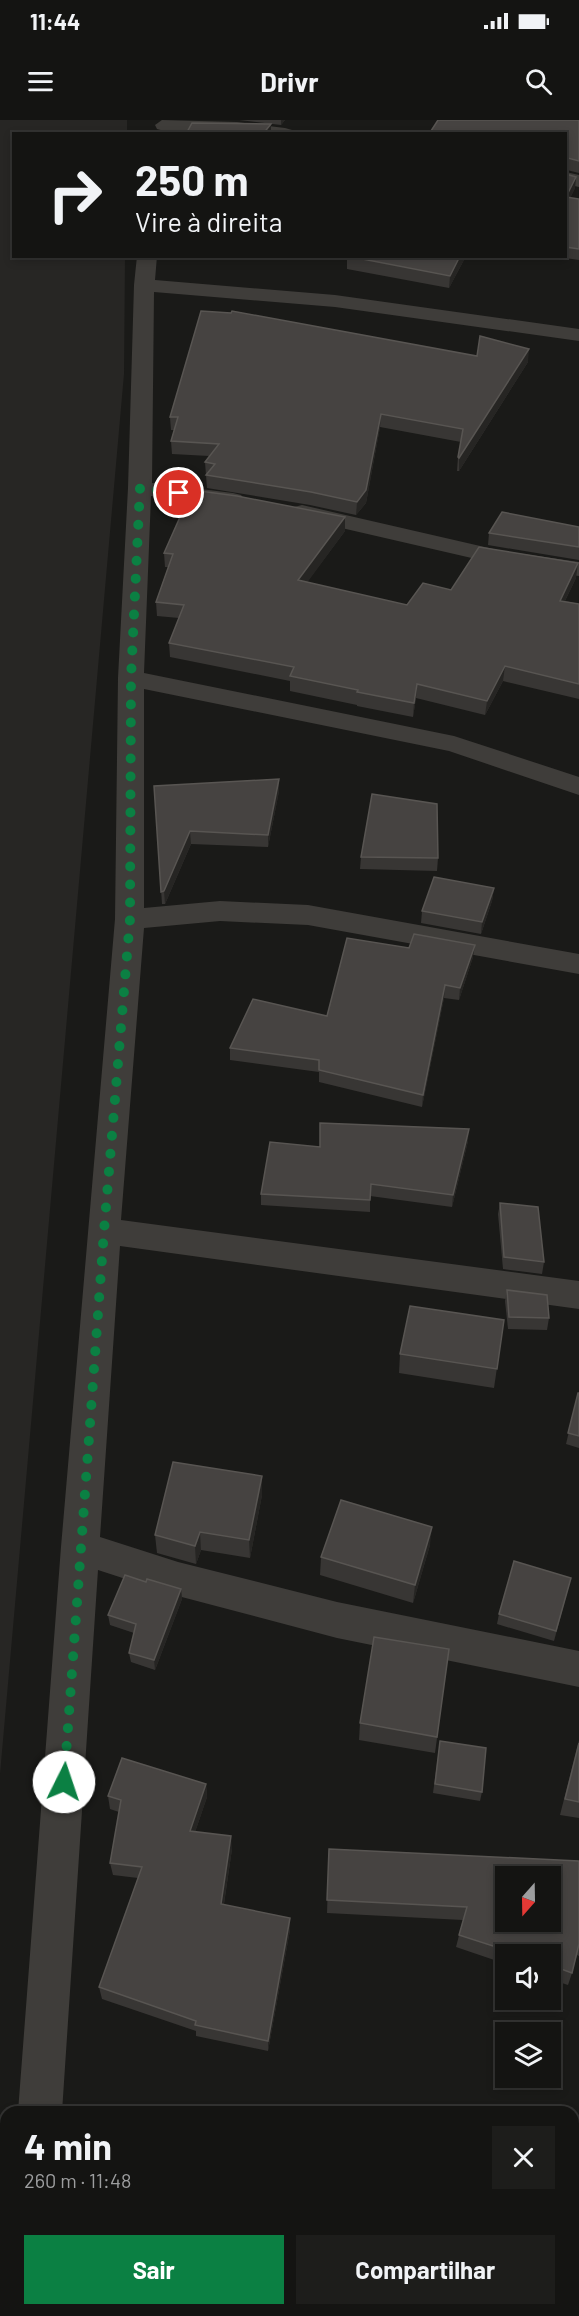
<!DOCTYPE html>
<html lang="pt">
<meta charset="utf-8">
<style>
:root{--surface:#141412;--page:#1d1d1b;--text:#f1f3f6;--muted:#9d9e9f;--line:#333332;--accent:#0b8043}
body{margin:0;font-family:Barlow,sans-serif;background:var(--page);color:var(--text);height:100vh;display:flex;flex-direction:column;font-size:22px;white-space:nowrap}
*{box-sizing:border-box;margin:0}
p{font-size:20px;color:var(--muted)}
.icon{flex:none;width:33px;height:33px;fill:none;stroke:currentColor;stroke-width:2;stroke-linecap:round;stroke-linejoin:round}
.map{position:relative;flex:1;overflow:hidden}
.sheet{position:absolute;left:0px;top:1986px;width:579px;height:210px;display:flex;flex-direction:column;background:var(--surface);border-radius:18px 18px 0 0;box-shadow:0 3px 9px #0003,0 0 0 2px var(--line)}
.sheet>*{flex:none}
.guide{position:absolute;left:12px;top:12px;width:555px;height:126px;border-radius:0px;box-shadow:0 3px 9px #0003,0 0 0 2px var(--line);background:#141412;color:var(--text);overflow:hidden}
.needle{width:39px;rotate:200deg}
.controls{position:absolute;left:495px;top:1746px;display:grid;gap:12px}
.controls a{display:grid;place-items:center;width:66px;height:66px;border-radius:0px;background:var(--surface);box-shadow:0 3px 9px #0003,0 0 0 2px var(--line);font-size:30px}
.pin{position:absolute;display:grid;place-items:center;width:51px;height:51px;color:#fff;margin:-26px;border:3px solid #fff;border-radius:50%;box-shadow:0 2px 6px #0007}
.me{position:absolute;width:66px;margin:-33px;rotate:4deg;stroke-linejoin:round;filter:drop-shadow(0 0 4px #0008)}
.turn{display:flex;align-items:center;gap:21px;height:126px;padding:0 24px;font-size:27px}
.turn .icon{width:78px;height:78px;stroke-width:2.5}
.turn b{display:block;font-size:42px;line-height:51px}
.round{display:grid;place-items:center;flex:none;width:63px;height:63px;border-radius:0px;background:var(--page)}
.overview{display:flex;align-items:center;justify-content:space-between;height:102px;padding:0 24px}
h1{font-size:36px;font-weight:700;line-height:45px}
.button{display:flex;gap:12px;margin-top:auto;padding:12px 24px}
.button a{flex:1;height:69px;border-radius:0px;background:var(--accent);color:#fff;font-size:24px;font-weight:700;line-height:69px;text-align:center}
.button a+a{background:var(--page);color:var(--text)}
.status{display:flex;justify-content:space-between;align-items:center;height:42px;padding:0 30px;background:var(--surface);direction:ltr}
.status svg{height:16px;fill:currentColor}
header{display:flex;justify-content:space-between;align-items:center;height:78px;padding:0 24px;background:var(--surface);font-size:27px;font-weight:700}
.map>svg:first-child{display:block}
.built{fill:#272624}
.lines{fill:none;stroke-linecap:round;stroke-linejoin:round}
.minor{fill:#3f3d3a;fill-rule:evenodd}
.wall{fill:#383634}
.shaded-wall{fill:#262523}
.building{fill:#464341;stroke:#585552;stroke-width:1.5;fill-rule:evenodd}
.route{stroke:#0b8043;stroke-width:10;stroke-dasharray:0 18}
</style>
<div class="status"><b>11:44</b><svg viewBox="0 0 49 12"><path d="M0 12V9h3v3zM5 12V6h3v6zM10 12V3h3v9zM15 12V0h3v12zM26 1h20v11H26zM47 4h2v5h-2z"/></svg></div>
<header><svg class="icon" aria-label="menu" viewBox="0 0 24 24"><path d="M4 6h16M4 12h16M4 18h16"/></svg>Drivr<svg class="icon" aria-label="search" viewBox="0 0 24 24"><circle cx="10" cy="10" r="6"/><path d="M15 15l6 6"/></svg></header>
<div class="map">
<svg width="579" height="2196" viewBox="0 0 579 2196">
<rect width="100%" height="100%" fill="#1a1a18"/>
<polygon class="built" points="0,0 127,0 127,13 14,14 14,136 125,137 124,254 0,1654"/>
<g class="lines">
<g class="minor">
<polygon points="162,0 237,2 285,8 292,10 294,14 164,11 157,9 155,5"/>
<polygon points="566,52 579,55 579,67 566,64"/>
<polygon points="137,136 157,136 155,160 335,175 579,209 579,221 335,187 154,172 152,363 233,373 241,375 245,380 241,385 233,387 151,376 144,553 454,616 579,657 579,675 449,631 144,569 144,788 220,781 308,785 579,834 579,854 308,805 220,801 144,808 121,1100 579,1161 579,1189 120,1126 100,1417 178,1442 337,1482 579,1531 579,1567 337,1518 178,1476 98,1450 62,1992 18,1992 61,1427 115,799 118,558 128,368 134,165"/>
<polygon points="302,385 502,431 579,442 579,456 502,445 294,397 290,392 294,387"/>
<rect x="6" y="2190" width="48" height="6"/>
</g>
</g>
<g class="wall">
<polygon points="239,0 285,0 281,5"/>
<polygon points="579,0 579,53 567,50 566,14"/>
<polygon points="566,54 576,57 575,68 570,78 579,79 579,140 551,136 566,136"/>
<polygon points="466,136 449,168 347,149 347,137"/>
<polygon points="477,236 528,242 459,351 457,351 458,337 461,322 380,307 366,383 356,395 310,385 207,368 205,342 209,336 172,334 171,321 174,310 171,310 170,297"/>
<polygon points="579,407 579,440 488,425 489,413"/>
<polygon points="345,411 307,462 407,485 451,470 576,458 565,481 579,484 579,579 503,561 485,595 416,578 413,597 357,586 357,585 290,571 290,561 170,537 169,523 179,498 157,496 156,482 168,447 165,447 164,433"/>
<polygon points="279,659 279,671 268,727 191,724 165,784 162,784 154,666"/>
<polygon points="361,737 438,738 437,751 360,749"/>
<polygon points="494,768 492,781 481,814 421,803 422,791"/>
<polygon points="473,837 459,880 444,878 422,987 319,962 319,952 230,940 230,928 327,896"/>
<polygon points="468,1021 452,1087 370,1076 370,1092 261,1085 261,1074 320,1027"/>
<polygon points="500,1083 544,1142 542,1154 503,1149 498,1094"/>
<polygon points="507,1170 549,1198 547,1210 508,1209 505,1181"/>
<polygon points="504,1200 494,1268 399,1253 400,1234"/>
<polygon points="578,1273 579,1273 579,1328 566,1324"/>
<polygon points="262,1375 250,1438 201,1430 196,1444 157,1433 155,1415"/>
<polygon points="430,1425 413,1483 320,1455 321,1437"/>
<polygon points="571,1458 554,1521 497,1504 499,1494"/>
<polygon points="146,1462 181,1469 182,1479 155,1550 131,1542 129,1533 134,1513 110,1505 108,1495"/>
<polygon points="449,1529 435,1633 359,1620 360,1603"/>
<polygon points="579,1620 579,1698 560,1695"/>
<polygon points="440,1621 482,1672 480,1681 433,1673"/>
<polygon points="206,1664 207,1677 195,1712 232,1729 224,1784 290,1810 268,1931 196,1916 196,1911 102,1879 99,1867 138,1758 113,1755 110,1743 119,1692 110,1689 108,1676"/>
<polygon points="329,1729 579,1741 579,1836 577,1835 572,1853 568,1865 550,1859 550,1834 506,1834 506,1844 456,1827 463,1800 327,1793"/>
</g>
<g class="shaded-wall">
<polygon points="281,0 285,0 281,5"/>
<polygon points="271,4 271,14 263,14"/>
<polygon points="568,38 567,50 566,51 566,40"/>
<polygon points="576,57 575,68 566,86 566,77"/>
<polygon points="460,136 466,136 449,168 450,156"/>
<polygon points="529,229 528,242 459,351 459,338"/>
<polygon points="381,294 380,307 366,383 356,395 357,382"/>
<polygon points="345,397 345,411 298,475 298,460"/>
<polygon points="578,443 576,458 558,495 560,481"/>
<polygon points="505,546 503,561 485,595 487,581"/>
<polygon points="417,564 416,578 413,597 414,583"/>
<polygon points="279,659 279,671 268,727 268,715"/>
<polygon points="190,711 191,724 165,784 164,771"/>
<polygon points="494,768 492,781 481,814 482,802"/>
<polygon points="475,825 473,837 459,880 460,868"/>
<polygon points="445,865 444,878 422,987 423,975"/>
<polygon points="469,1009 468,1021 452,1087 453,1075"/>
<polygon points="262,1356 262,1375 250,1438 249,1420"/>
<polygon points="432,1407 430,1425 413,1483 415,1465"/>
<polygon points="200,1412 201,1430 196,1444 195,1426"/>
<polygon points="181,1469 182,1479 155,1550 154,1540"/>
<polygon points="206,1664 207,1677 191,1724 190,1711"/>
<polygon points="231,1716 232,1729 222,1796 221,1784"/>
<polygon points="290,1798 290,1810 268,1931 268,1921"/>
</g>
<g class="building">
<polygon points="438,0 579,0 579,41 568,38 566,40 566,14 429,14"/>
<polygon points="192,3 271,4 263,14 186,14"/>
<polygon points="566,54 576,57 566,77"/>
<polygon points="566,77 579,79 579,129 566,127"/>
<polygon points="347,136 460,136 450,156"/>
<polygon points="201,191 231,193 232,191 477,236 480,216 529,229 459,338 458,337 463,309 381,294 366,370 357,382 311,372 206,355 215,344 205,342 219,324 171,321 178,297 170,297"/>
<polygon points="192,370 237,376 345,397 298,460 407,485 423,463 451,470 479,427 578,443 560,481 579,484 579,564 505,546 487,581 417,564 414,583 357,572 358,570 290,556 294,547 169,523 184,485 156,482 173,434 164,433"/>
<polygon points="502,392 579,407 579,427 489,413"/>
<polygon points="279,659 268,715 190,711 164,771 161,772 154,666"/>
<polygon points="372,674 437,684 438,738 361,737"/>
<polygon points="434,757 494,768 482,802 422,791"/>
<polygon points="414,814 475,825 460,868 445,865 423,975 319,950 319,940 230,928 253,879 327,896 347,818 409,828"/>
<polygon points="320,1003 469,1009 453,1075 371,1064 370,1080 261,1074 270,1022 320,1027"/>
<polygon points="500,1083 538,1087 544,1142 504,1137"/>
<polygon points="507,1170 547,1175 549,1198 509,1197"/>
<polygon points="410,1186 504,1200 497,1249 400,1234"/>
<polygon points="578,1273 579,1273 579,1316 568,1313"/>
<polygon points="173,1342 262,1356 249,1420 200,1412 195,1426 155,1415"/>
<polygon points="341,1380 432,1407 415,1465 321,1437"/>
<polygon points="514,1441 571,1458 556,1511 499,1494"/>
<polygon points="125,1455 146,1462 147,1459 181,1469 154,1540 129,1533 136,1504 108,1495"/>
<polygon points="374,1517 449,1529 437,1617 360,1603"/>
<polygon points="440,1621 486,1628 482,1672 435,1664"/>
<polygon points="579,1623 579,1682 565,1679"/>
<polygon points="122,1638 206,1664 190,1711 231,1716 221,1784 290,1798 268,1921 195,1905 196,1901 99,1867 142,1747 110,1743 121,1680 108,1676"/>
<path d="M329,1729L579,1741V1824L572,1853L550,1845V1834H518L459,1815L467,1787L327,1780ZM506,1756H550V1802H506Z"/>
<polygon points="99,2190 123,2190 161,2195 98,2196"/>
</g>
<g class="lines">
<polyline class="route" points="64,1662 104,1111 130,799 131,558 140,368 179,373"/>
</g>
</svg>
<div class="controls">
<a><svg class="needle" viewBox="-14 -14 28 28"><path d="M0-13l5 13h-10z" fill="#e53935"/><path d="M0 13l5-13h-10z" fill="#9d9e9f"/></svg></a>
<a><svg class="icon" aria-label="sound" viewBox="0 0 24 24"><path d="M4 9h4l5-4v14l-5-4H4zM17 9q2 3 0 6"/></svg></a>
<a><svg class="icon" aria-label="layers" viewBox="0 0 24 24"><path d="M12 4l9 5-9 5-9-5zM3 14l9 5 9-5"/></svg></a>
</div>
<div class="pin" style="left:179px;top:373px;background:#d93025"><svg class="icon" aria-label="arrive" viewBox="0 0 24 24"><path d="M6 21V4h12l-3 4 3 4H6"/></svg></div>
<svg class="me" style="left:64px;top:1662px" viewBox="-20 -20 40 40"><circle r="19" fill="#fff"/><path d="M0-13L10 11 0 6-10 11z" fill="#0b8043"/></svg>
<div class="guide">
<div class="turn"><svg class="icon" aria-label="right" viewBox="0 0 24 24"><path d="M7 20v-9h11M14 6l5 5-5 5"/></svg><div><b>250 m</b>Vire à direita</div></div>
</div>
<section class="sheet">
<div class="overview"><div><h1>4 min</h1><p>260 m · 11:48</p></div><a class="round"><svg class="icon" aria-label="close" viewBox="0 0 24 24"><path d="M6 6l12 12M18 6L6 18"/></svg></a></div>
<div class="button"><a>Sair</a><a>Compartilhar</a></div>
</section>
</div>
